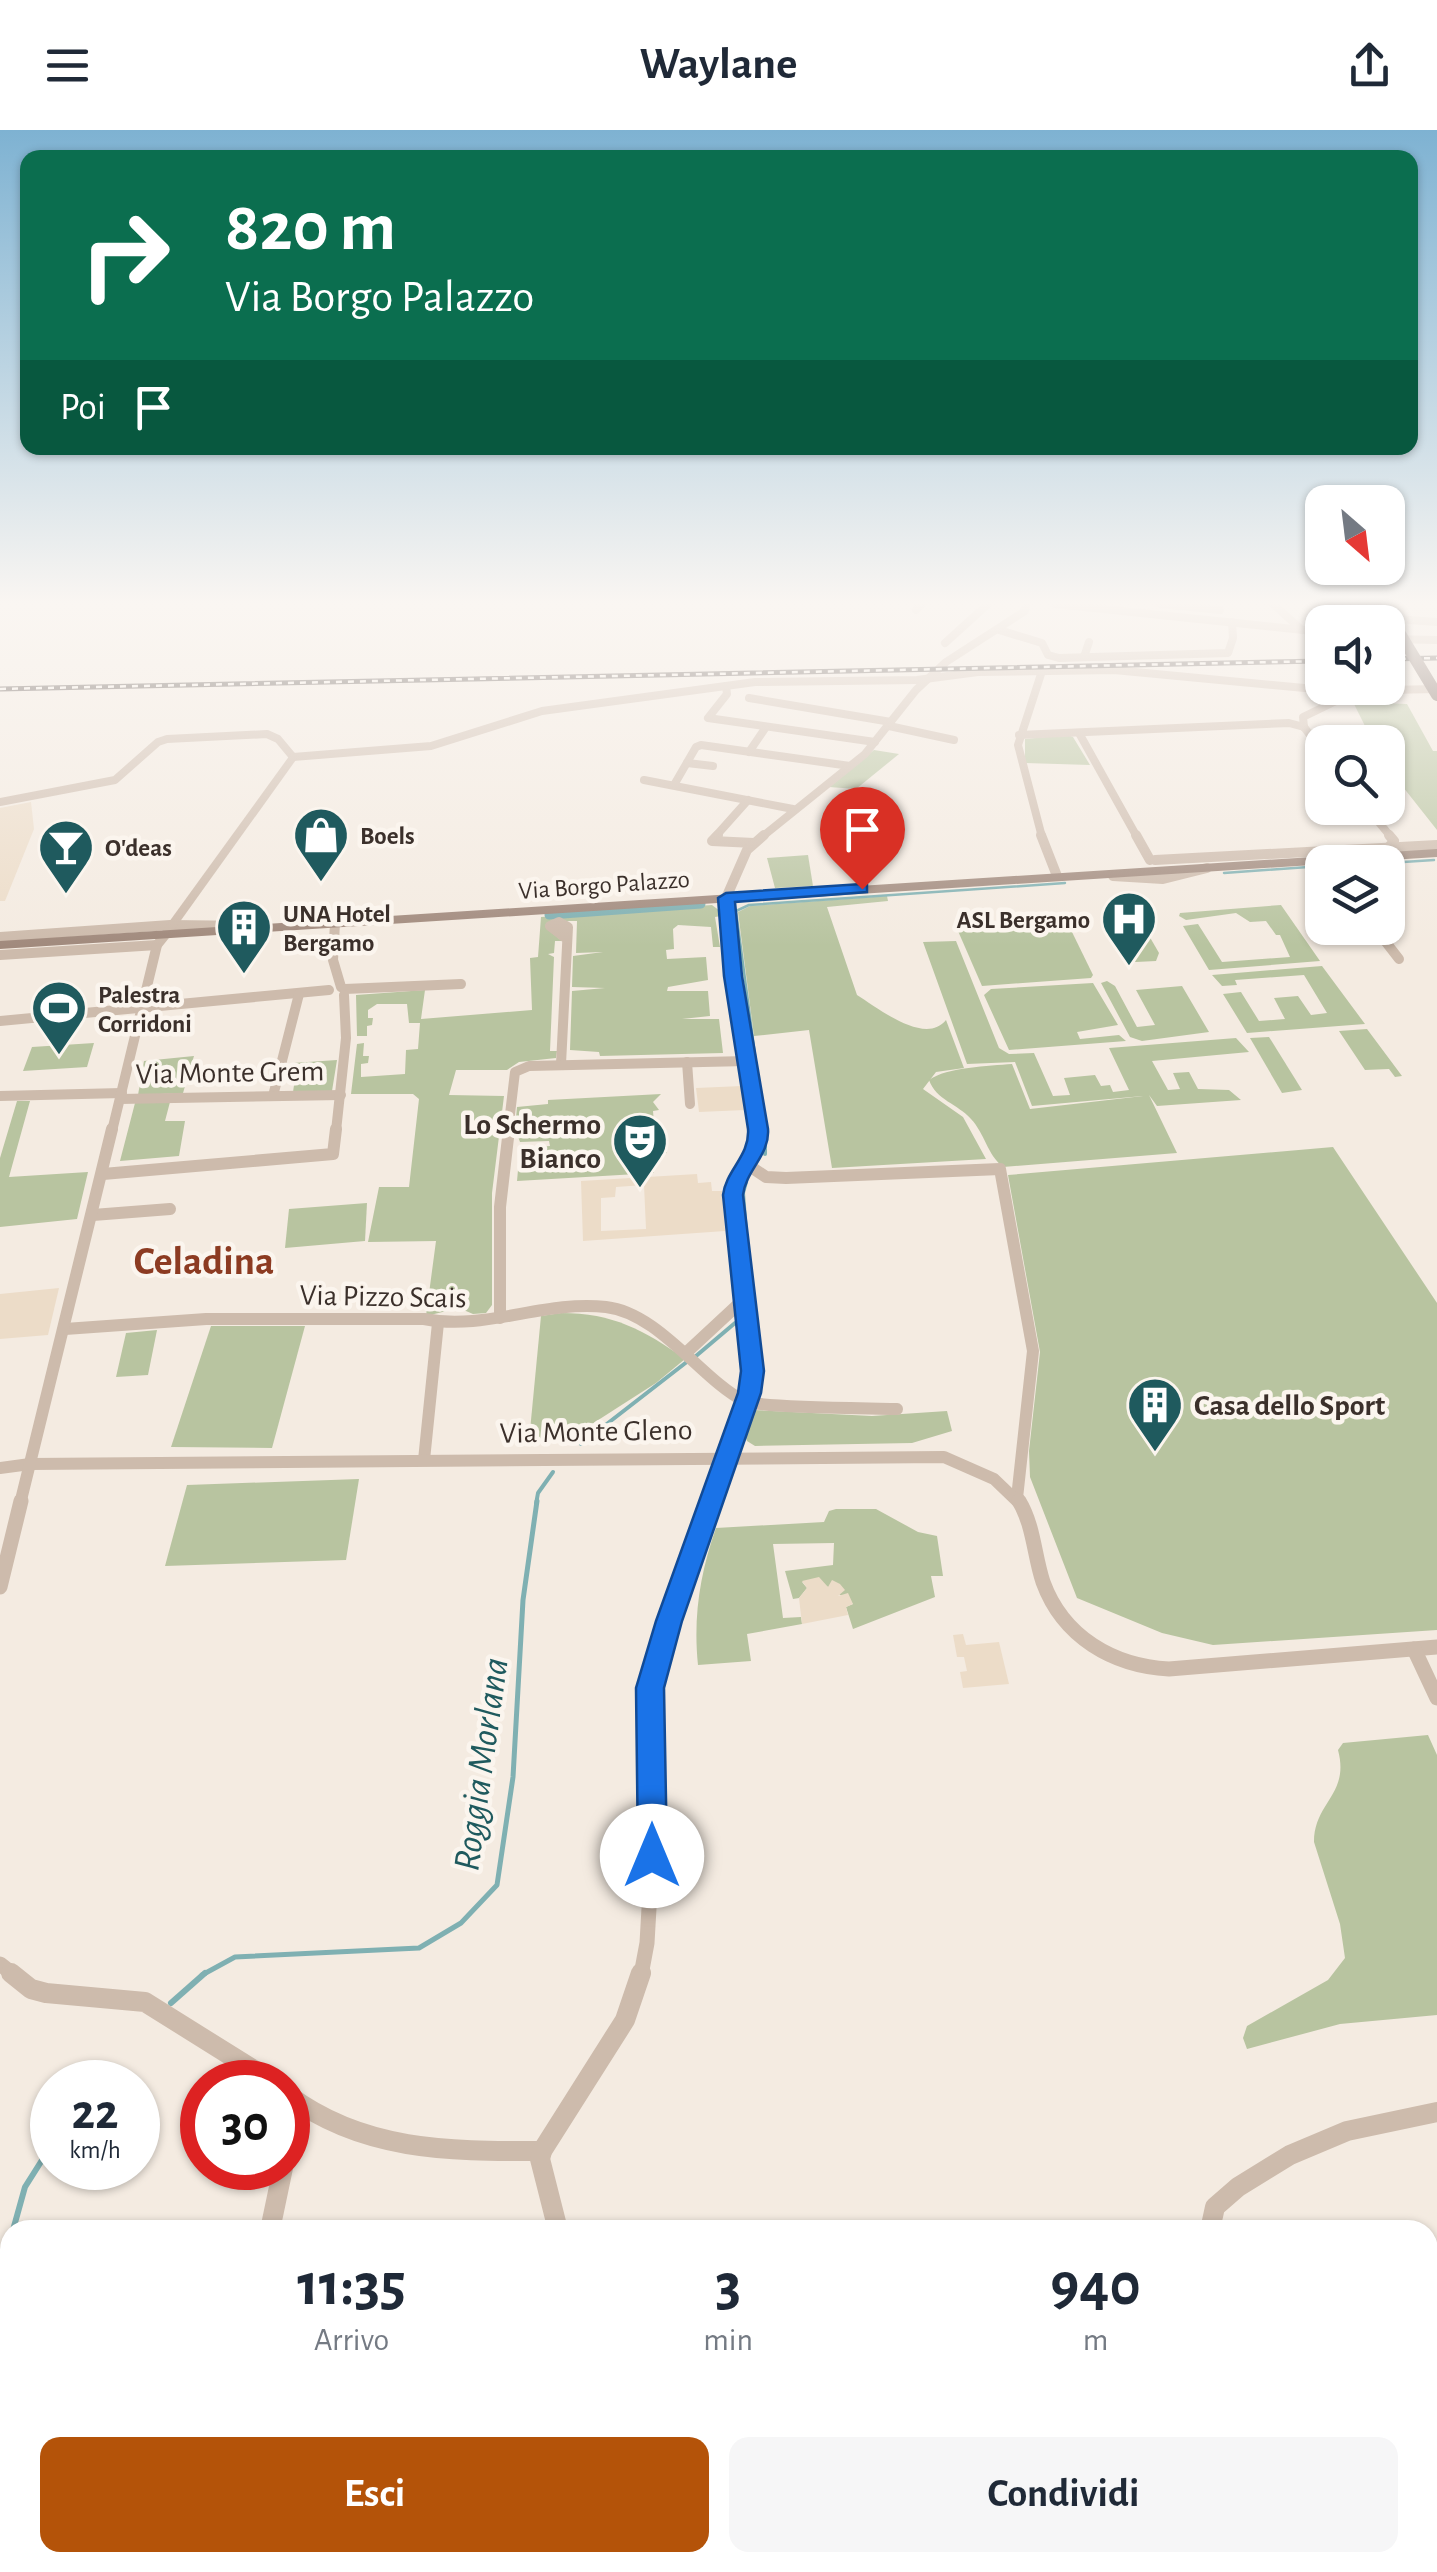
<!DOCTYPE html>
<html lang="it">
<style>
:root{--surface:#fff;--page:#f6f6f7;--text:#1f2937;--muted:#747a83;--accent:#b45309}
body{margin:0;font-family:"Alegreya Sans",sans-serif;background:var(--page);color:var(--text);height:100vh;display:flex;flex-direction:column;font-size:38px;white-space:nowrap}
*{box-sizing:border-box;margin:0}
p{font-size:32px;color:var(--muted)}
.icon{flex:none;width:55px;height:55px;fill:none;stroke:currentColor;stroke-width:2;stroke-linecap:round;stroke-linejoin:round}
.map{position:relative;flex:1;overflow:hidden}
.side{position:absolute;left:0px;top:2090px;width:1438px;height:352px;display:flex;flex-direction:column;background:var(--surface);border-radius:30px 30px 0 0;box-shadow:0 2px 8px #0004}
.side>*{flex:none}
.top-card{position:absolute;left:20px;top:20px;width:1398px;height:305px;border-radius:20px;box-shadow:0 2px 8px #0004;background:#0b6e4f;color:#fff;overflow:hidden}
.needle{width:65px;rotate:152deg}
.fabs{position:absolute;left:1305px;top:355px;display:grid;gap:20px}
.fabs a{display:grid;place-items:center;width:100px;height:100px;border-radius:20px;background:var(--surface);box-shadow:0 2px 8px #0004;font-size:50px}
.speed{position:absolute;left:30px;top:1930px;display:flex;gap:20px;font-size:50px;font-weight:700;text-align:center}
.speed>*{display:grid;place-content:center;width:130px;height:130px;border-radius:50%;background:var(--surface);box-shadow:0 2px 8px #0004;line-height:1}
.speed small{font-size:25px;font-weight:400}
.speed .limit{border:15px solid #d22;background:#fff;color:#111}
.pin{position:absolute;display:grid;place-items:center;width:85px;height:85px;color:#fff;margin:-102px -42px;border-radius:50% 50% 50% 0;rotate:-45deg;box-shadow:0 0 10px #0007}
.pin .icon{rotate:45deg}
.me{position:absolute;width:110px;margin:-55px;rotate:0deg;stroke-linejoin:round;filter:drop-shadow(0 0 8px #0008)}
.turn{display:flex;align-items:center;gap:35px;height:210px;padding:0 40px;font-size:45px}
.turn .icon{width:130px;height:130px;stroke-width:2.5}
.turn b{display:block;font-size:70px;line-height:85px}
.then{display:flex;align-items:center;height:95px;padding:0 40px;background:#0003;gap:20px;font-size:38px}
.eta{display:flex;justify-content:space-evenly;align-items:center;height:170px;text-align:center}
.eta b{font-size:60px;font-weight:600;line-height:70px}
.action{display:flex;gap:20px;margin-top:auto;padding:20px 40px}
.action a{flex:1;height:115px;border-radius:20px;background:var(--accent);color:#fff;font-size:40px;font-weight:600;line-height:115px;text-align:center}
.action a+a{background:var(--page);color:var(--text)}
header{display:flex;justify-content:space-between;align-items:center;height:130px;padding:0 40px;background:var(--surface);font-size:45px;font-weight:600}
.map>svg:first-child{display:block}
.green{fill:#b8c4a0}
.plaza{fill:#ecdcc8;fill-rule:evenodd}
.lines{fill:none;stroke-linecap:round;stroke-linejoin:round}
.stream-far3{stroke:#7fb0b2;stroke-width:2.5}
.stream-far2{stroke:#7fb0b2;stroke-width:4}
.stream-far1{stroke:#7fb0b2;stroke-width:5}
.stream{stroke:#7fb0b2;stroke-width:6}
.canal{stroke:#7fb0b2;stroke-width:9}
.minor-far4{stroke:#cdbbac;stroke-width:8}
.minor-far3{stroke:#cdbbac;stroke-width:10}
.minor-far2{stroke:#cdbbac;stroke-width:12}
.minor-far1{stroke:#cdbbac;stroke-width:15}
.minor{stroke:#cdbbac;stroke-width:20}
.tertiary{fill:#cdbbac;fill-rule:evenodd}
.secondary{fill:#a18a7d;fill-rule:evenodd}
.rail-casing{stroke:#3b302b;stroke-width:5}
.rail{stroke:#fbf5ee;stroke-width:2.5;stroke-dasharray:6;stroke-linecap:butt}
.trunk-bridge{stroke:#6c584f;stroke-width:12}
.route{fill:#1a73e8;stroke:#114b97;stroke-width:2.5}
.labels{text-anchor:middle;stroke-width:9;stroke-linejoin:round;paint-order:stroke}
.far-poi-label{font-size:25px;font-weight:bold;fill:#3b302b;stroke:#fbf5ee;text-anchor:start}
.far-street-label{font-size:25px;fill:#3b302b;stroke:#fbf5ee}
.street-label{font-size:30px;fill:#3b302b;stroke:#fbf5ee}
.poi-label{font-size:30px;font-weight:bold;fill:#3b302b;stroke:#fbf5ee;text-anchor:end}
.near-water-label{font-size:38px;font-style:italic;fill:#1f5a5e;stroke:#fbf5ee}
.district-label{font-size:40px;font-weight:bold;fill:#8c3b22;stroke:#fbf5ee}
</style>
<header><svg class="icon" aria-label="menu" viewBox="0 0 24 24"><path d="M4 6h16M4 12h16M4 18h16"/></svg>Waylane<svg class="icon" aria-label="share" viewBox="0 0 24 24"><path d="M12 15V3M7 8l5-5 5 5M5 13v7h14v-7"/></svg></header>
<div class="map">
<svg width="1437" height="2442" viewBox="0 0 1437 2442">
<rect width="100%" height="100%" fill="#f4ebe1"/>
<g class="green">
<polygon points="1353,572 1407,574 1433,621 1437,621 1437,700 1388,638 1388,612 1373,612"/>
<polygon points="1068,605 1073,607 1090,635 1025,633 1025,609"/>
<polygon points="874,620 899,624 856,659 829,657"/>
<polygon points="808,725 813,756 775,758 767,728"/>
<path d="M887,766L888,771L827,777L857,865C878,878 925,916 946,890L964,938L936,942L923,959L963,987L986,1029L832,1038L809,900L754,906L738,782L750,776Z"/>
<polygon points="712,775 720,781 721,786 715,787 720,817 713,817 711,797 678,795 673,799 674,819 666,820 667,829 706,827 708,850 668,857 667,861 708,861 710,886 682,889 719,889 723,923 600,926 599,922 570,920 572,861 605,858 572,857 573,826 603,822 576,823 577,791 558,791 547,799 562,811 555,811 554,823 548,824 554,827 550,921 557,921 556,928 519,932 507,940 456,940 449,965 504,966 492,1063 492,1175 486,1183 473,1184 459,1178 426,1186 436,1111 368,1112 379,1057 409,1057 419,969 413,964 351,964 357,914 364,913 363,926 369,926 368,933 361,934 361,947 405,944 406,920 418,919 420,893 409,893 407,874 377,874 368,880 368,888 373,888 372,895 367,896 367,906 357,906 356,865 425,860 421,889 532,880 530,828 538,827 541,787"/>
<polygon points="1281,775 1320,831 1209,840 1183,796 1198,794 1222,832 1290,827 1280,805 1276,805 1266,791 1250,792 1236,783 1186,790 1179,786 1180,783"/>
<polygon points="1052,794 1072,802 1093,845 1091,848 982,856 958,801"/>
<polygon points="1138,795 1144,797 1159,823 1156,831 1136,832 1122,828 1107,800"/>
<path d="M956,811L999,918L1009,924L1034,923L1053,966L1070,965L1064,948L1095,945L1101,956L1110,955L1113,962L1129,960L1109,918L1236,908L1249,922L1152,931L1168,960L1180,959L1173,943L1189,942L1198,959L1229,960L1241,970L1157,976L1149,965L1177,1023L1003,1037C987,1024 985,1004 971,989C958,974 936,970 929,950C947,937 989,936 1012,934L1030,979L1143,966L1032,976L1015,932L967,934L923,812Z"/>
<polygon points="1322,836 1365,894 1247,903 1223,864 1241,862 1259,891 1285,889 1274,868 1298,866 1311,885 1327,883 1304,845 1235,850 1237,855 1222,856 1212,845"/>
<polygon points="1107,851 1115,856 1137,897 1155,895 1136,860 1182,856 1209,902 1142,911 1130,907 1101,853"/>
<polygon points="1093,853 1118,895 1077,902 1080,909 1119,905 1126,911 1009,920 984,865 991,859"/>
<polygon points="1367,899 1402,946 1395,947 1389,939 1365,940 1339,901"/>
<polygon points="1269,907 1302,960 1282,963 1250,908"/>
<polygon points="94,913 87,937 23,941 32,917"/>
<polygon points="194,926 183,963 138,965 144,931"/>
<polygon points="337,930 332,961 293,962 296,942 291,941 293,933"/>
<polygon points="661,964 653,972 659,980 653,981 656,1018 664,1018 667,1023 653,1025 654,1043 517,1051 520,1018 550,1016 549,1011 520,1012 515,999 517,977 548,974 548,970"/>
<polygon points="17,971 30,971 9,1047 88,1042 77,1089 0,1097 0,1028"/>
<polygon points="170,972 165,991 185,991 179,1026 120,1031 135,973"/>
<polygon points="1333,1017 1437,1173 1437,1500 1213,1515 1162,1503 1077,1468 1030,1347 1029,1321 1040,1222 1008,1045"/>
<polygon points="367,1073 365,1111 285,1118 289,1079"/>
<path d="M561,1183C613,1183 644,1200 685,1229L656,1253L567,1310L529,1311L541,1186Z"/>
<polygon points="211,1196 305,1196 272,1318 171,1317"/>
<polygon points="157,1200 148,1245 116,1247 126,1203"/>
<polygon points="753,1280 872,1286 947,1281 952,1301 912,1313 755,1316 747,1311 744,1302"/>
<polygon points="359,1349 346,1430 165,1436 187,1355"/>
<path d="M836,1379H876L918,1402L937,1406L943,1446H931L935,1467L853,1499L846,1477L853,1474L829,1457L802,1452L807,1458L799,1468L793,1469L785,1441L833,1435L834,1413L773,1414L783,1488L801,1487L802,1494L747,1504L751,1531L698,1535C693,1487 700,1443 716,1398L824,1392L829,1381Z"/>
<path d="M1428,1605L1437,1625V1885L1340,1894L1247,1919L1243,1908L1247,1896L1328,1850L1345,1828L1340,1794L1314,1712C1314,1672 1350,1665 1338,1620L1343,1613Z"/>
<polygon points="1069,2433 1267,2432 1270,2442 1036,2442"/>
</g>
<g class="plaza">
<polygon points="31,672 34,699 5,771 0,771 0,678"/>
<polygon points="742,956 745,980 699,982 696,958"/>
<path d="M697,1044L698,1053L711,1052L712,1061H722L725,1101L583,1111L581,1051ZM644,1055L646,1099L601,1101V1068L615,1067L616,1057Z"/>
<polygon points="59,1158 48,1205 0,1209 0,1164"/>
<polygon points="819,1447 828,1457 832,1450 840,1454 845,1460 838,1466 848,1463 853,1474 846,1477 848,1485 802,1494 799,1468 807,1458 802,1451"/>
<polygon points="963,1504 966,1515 999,1512 1009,1554 963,1558 960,1542 967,1541 964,1527 957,1527 953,1505"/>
</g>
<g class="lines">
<g class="stream-far3">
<polyline points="1388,733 1434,730"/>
<polyline points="1224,743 1322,736"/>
<polyline points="765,1001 736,781 749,775 1065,753"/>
</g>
<g class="stream-far2">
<polyline points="765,999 765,1024"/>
<polyline points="746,1052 743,1063 751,1169"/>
<polyline points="696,1226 735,1193"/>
<polyline points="581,1314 688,1231"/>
<polyline points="536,1374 538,1363 553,1342"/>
</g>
<polyline class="stream-far1" points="202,1845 235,1827 419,1818 461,1793 497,1755 513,1647 523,1470 537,1371"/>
<g class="stream">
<polyline points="171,1873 205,1843"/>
<polyline points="13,2100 25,2057 44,2027"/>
<polyline points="0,2145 10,2110"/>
</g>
<polyline class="canal" points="549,785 701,774"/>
<g class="minor-far4">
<polyline points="1055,474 1322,502"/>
<polyline points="1160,474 1220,480"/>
<polyline points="1273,474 1302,500"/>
<polyline points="916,480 922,474"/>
<polyline points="1395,489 1437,492"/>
<polyline points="999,500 1042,513 1048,525 1059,528 1228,523 1233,508 1232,492"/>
<polyline points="1388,509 1437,510"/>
<polyline points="945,513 988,474"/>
<polyline points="1084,527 1089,512"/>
<polyline points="1042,541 1018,615 1042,707"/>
<polyline points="726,556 727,564 708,588 875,612"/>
<polyline points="749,568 891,592"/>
<polyline points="889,596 954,610"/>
<polyline points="1304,597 1303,587 1336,571 1331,561"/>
<polyline points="1304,597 1322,621"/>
<polyline points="1079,603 1137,707"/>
<polyline points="1019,605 1289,593 1304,597"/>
<polyline points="749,622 766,597"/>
<polyline points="687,633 713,636"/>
<polyline points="644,650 793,679"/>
<polyline points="674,655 696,617 701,615 850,636"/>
<polyline points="0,672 115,650 158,612 167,609 267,604 278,609 293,627 431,616 542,581 755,552 917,550 978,542 1114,540 1336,561 1437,559"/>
<polyline points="1367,678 1391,707"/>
<polyline points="715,707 748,670"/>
<polyline points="762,707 865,624 916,560 946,532 1025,481 1026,474"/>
</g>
<g class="minor-far3">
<polyline points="718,705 712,711 754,713"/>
<polyline points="1041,705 1057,746"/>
<polyline points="1136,705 1150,730"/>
<polyline points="1389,705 1394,711 1389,717"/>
<polyline points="1155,730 1437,715"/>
<polyline points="1113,746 1163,749 1207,738"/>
<polyline points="335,793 333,830 341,857"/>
<polyline points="1375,798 1399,829"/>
<polyline points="0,807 170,795 257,796"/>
<polyline points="0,825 157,815"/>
<polyline points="345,859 461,854"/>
<polyline points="0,891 329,860"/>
<polyline points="687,932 690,974"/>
<polyline points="561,934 568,797 559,792 550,796 567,809"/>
<polyline points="0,966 122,963"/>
<polyline points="273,966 299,864"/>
<polyline points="120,969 341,965"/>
<polyline points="112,1001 157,815 165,805"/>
<polyline points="336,1001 346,908 344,865"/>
<polyline points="508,1001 515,942 529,936 747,931"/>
<polyline points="757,1001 733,847 726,768 747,720 764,705"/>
</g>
<g class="minor-far2">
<polyline points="748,1035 766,1047 786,1048 1000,1039 1033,1221 1017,1368"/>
<polyline points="103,1044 333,1024 336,999"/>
<polyline points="93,1085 170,1079"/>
<polyline points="500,1188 500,1077 509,999"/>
<path d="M65,1199L206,1189H424C486,1201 544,1170 606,1177C659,1183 702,1250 744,1271C760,1278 872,1278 897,1279"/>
<polyline points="688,1221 744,1169"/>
<polyline points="424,1330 438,1193"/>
<polyline points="0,1338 30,1334 944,1327 994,1349 1020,1374"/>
<polyline points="20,1374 112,999"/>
<path d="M711,1374L750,1263L752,1241L733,1065C736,1039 761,1026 757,999"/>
</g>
<g class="minor-far1">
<path d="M1019,1371C1034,1396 1034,1425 1043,1452C1063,1507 1113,1536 1169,1539L1437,1517"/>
<polyline points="0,1457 21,1371"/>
<polyline points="1414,1519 1437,1568"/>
<polyline points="0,1834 14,1845"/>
<polyline points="641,1845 647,1813 652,1726 650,1558 712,1371"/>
</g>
<g class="minor">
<polyline points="11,1843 31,1859 46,1863 145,1872 273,1952"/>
<path d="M288,1965C364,2022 451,2021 542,2021"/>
<polyline points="288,2016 293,1988 301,1977"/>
<polyline points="270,2100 283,2038"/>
<polyline points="558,2100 540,2029 542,2021 625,1890 641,1843"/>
<polyline points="1210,2100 1215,2077 1238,2057 1290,2025 1347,2001 1437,1982"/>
<polyline points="1428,2290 1437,2286"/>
<polyline points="0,2311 10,2316"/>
<polyline points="597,2432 598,2442"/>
</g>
<polygon class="tertiary" points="293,624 298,627 169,807 161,807 161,803 290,625"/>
<polygon class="secondary" points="1437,719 1437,727 0,819 0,811"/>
<g class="rail-casing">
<g id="rail">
<polyline points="1388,529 1437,528"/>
<polyline points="0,559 1322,531"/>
</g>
</g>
<use href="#rail" class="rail"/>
<polyline class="trunk-bridge" points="1382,474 1437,565"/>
</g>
<linearGradient id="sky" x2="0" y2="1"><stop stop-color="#7eb2d2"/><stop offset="0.58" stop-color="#faf6f2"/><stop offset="1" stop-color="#faf6f2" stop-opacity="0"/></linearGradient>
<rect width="1437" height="816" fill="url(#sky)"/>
<path class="route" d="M862,754L867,755V762L735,772L742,846L768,999C770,1025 746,1040 743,1065L764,1241L761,1263L682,1491L664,1558L667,1726L663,1737L652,1741L642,1737L638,1726L636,1558L656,1491L738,1263L741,1241L723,1065C726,1040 750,1026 748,999L724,846L718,768L726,763Z"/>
<defs>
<g id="shop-pin" transform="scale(2.875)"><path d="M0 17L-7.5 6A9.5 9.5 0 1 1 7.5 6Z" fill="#1f5a5e" stroke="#fbf5ee"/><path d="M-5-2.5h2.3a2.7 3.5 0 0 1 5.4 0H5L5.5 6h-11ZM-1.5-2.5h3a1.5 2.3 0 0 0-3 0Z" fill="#fff"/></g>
<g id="bar-pin" transform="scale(2.875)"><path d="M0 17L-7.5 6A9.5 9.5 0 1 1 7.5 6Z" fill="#1f5a5e" stroke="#fbf5ee"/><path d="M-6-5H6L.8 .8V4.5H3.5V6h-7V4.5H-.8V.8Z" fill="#fff"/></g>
<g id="hospital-pin" transform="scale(2.875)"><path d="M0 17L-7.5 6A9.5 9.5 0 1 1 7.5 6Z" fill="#1f5a5e" stroke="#fbf5ee"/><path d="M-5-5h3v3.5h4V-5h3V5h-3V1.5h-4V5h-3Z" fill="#fff"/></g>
<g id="building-pin" transform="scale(2.875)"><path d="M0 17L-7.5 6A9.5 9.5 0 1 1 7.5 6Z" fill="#1f5a5e" stroke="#fbf5ee"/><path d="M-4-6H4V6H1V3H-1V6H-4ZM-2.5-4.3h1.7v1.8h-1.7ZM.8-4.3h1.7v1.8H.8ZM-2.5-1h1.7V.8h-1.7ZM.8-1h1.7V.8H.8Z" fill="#fff"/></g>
<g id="stadium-pin" transform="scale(2.875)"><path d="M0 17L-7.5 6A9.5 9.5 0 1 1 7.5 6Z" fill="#1f5a5e" stroke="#fbf5ee"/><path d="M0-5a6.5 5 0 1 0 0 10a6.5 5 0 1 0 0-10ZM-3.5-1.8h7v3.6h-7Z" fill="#fff"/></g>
<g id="theatre-pin" transform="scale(2.875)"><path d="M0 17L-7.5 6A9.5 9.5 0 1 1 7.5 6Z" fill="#1f5a5e" stroke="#fbf5ee"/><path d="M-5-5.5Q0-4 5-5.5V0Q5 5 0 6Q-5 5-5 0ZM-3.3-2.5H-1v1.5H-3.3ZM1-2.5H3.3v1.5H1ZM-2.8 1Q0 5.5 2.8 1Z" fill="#fff"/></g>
</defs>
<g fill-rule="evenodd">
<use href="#shop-pin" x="321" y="705"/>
<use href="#bar-pin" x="66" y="717"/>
<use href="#hospital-pin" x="1129" y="789"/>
<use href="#building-pin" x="244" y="797"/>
<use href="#stadium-pin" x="59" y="878"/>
<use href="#theatre-pin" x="640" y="1011"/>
<use href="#building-pin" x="1155" y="1275"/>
</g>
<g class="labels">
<g class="far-poi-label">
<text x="360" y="714">Boels</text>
<text x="105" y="726">O'deas</text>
<text x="283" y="792">UNA Hotel<tspan x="283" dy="29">Bergamo</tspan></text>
<text x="1090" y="798" text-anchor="end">ASL Bergamo</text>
<text x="98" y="873">Palestra<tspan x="98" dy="29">Corridoni</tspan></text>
</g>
<g class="far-street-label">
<text transform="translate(604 754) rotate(-4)" y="9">Via Borgo Palazzo</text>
</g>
<g class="street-label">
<text transform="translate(230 942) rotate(-1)" y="10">Via Monte Grem</text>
<text transform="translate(383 1166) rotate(1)" y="10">Via Pizzo Scais</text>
<text transform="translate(596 1301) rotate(-1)" y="10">Via Monte Gleno</text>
</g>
<g class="poi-label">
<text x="601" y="1004">Lo Schermo<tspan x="601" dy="34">Bianco</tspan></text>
<text x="1194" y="1285" text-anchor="start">Casa dello Sport</text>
</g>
<g class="near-water-label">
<text transform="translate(480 1634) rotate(-82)" y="13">Roggia Morlana</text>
</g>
<g class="district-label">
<text x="204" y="1144">Celadina</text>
</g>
</g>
</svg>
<div class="fabs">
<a><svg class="needle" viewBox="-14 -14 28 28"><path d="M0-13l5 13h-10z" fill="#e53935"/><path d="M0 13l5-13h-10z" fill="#747a83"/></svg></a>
<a><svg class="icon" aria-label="sound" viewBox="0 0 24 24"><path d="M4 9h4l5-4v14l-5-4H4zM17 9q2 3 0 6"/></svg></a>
<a><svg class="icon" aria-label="search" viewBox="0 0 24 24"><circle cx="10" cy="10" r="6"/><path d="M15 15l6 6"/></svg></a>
<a><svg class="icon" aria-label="layers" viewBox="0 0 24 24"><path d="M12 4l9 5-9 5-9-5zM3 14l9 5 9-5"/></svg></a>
</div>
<div class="speed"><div>22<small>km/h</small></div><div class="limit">30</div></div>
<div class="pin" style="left:862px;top:759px;background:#d93025"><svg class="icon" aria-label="arrive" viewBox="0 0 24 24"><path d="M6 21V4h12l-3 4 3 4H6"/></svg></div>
<svg class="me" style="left:652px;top:1726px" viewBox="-20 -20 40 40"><circle r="19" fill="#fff"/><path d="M0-13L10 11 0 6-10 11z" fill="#1a73e8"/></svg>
<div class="top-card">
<div class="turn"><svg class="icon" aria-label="right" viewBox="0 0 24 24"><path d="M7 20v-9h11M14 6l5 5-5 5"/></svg><div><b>820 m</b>Via Borgo Palazzo</div></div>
<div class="then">Poi<svg class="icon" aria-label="arrive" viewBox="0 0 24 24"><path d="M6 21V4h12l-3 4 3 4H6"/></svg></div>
</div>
<section class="side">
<div class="eta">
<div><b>11:35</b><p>Arrivo</p></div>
<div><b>3</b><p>min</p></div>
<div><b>940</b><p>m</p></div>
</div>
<div class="action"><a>Esci</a><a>Condividi</a></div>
</section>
</div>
